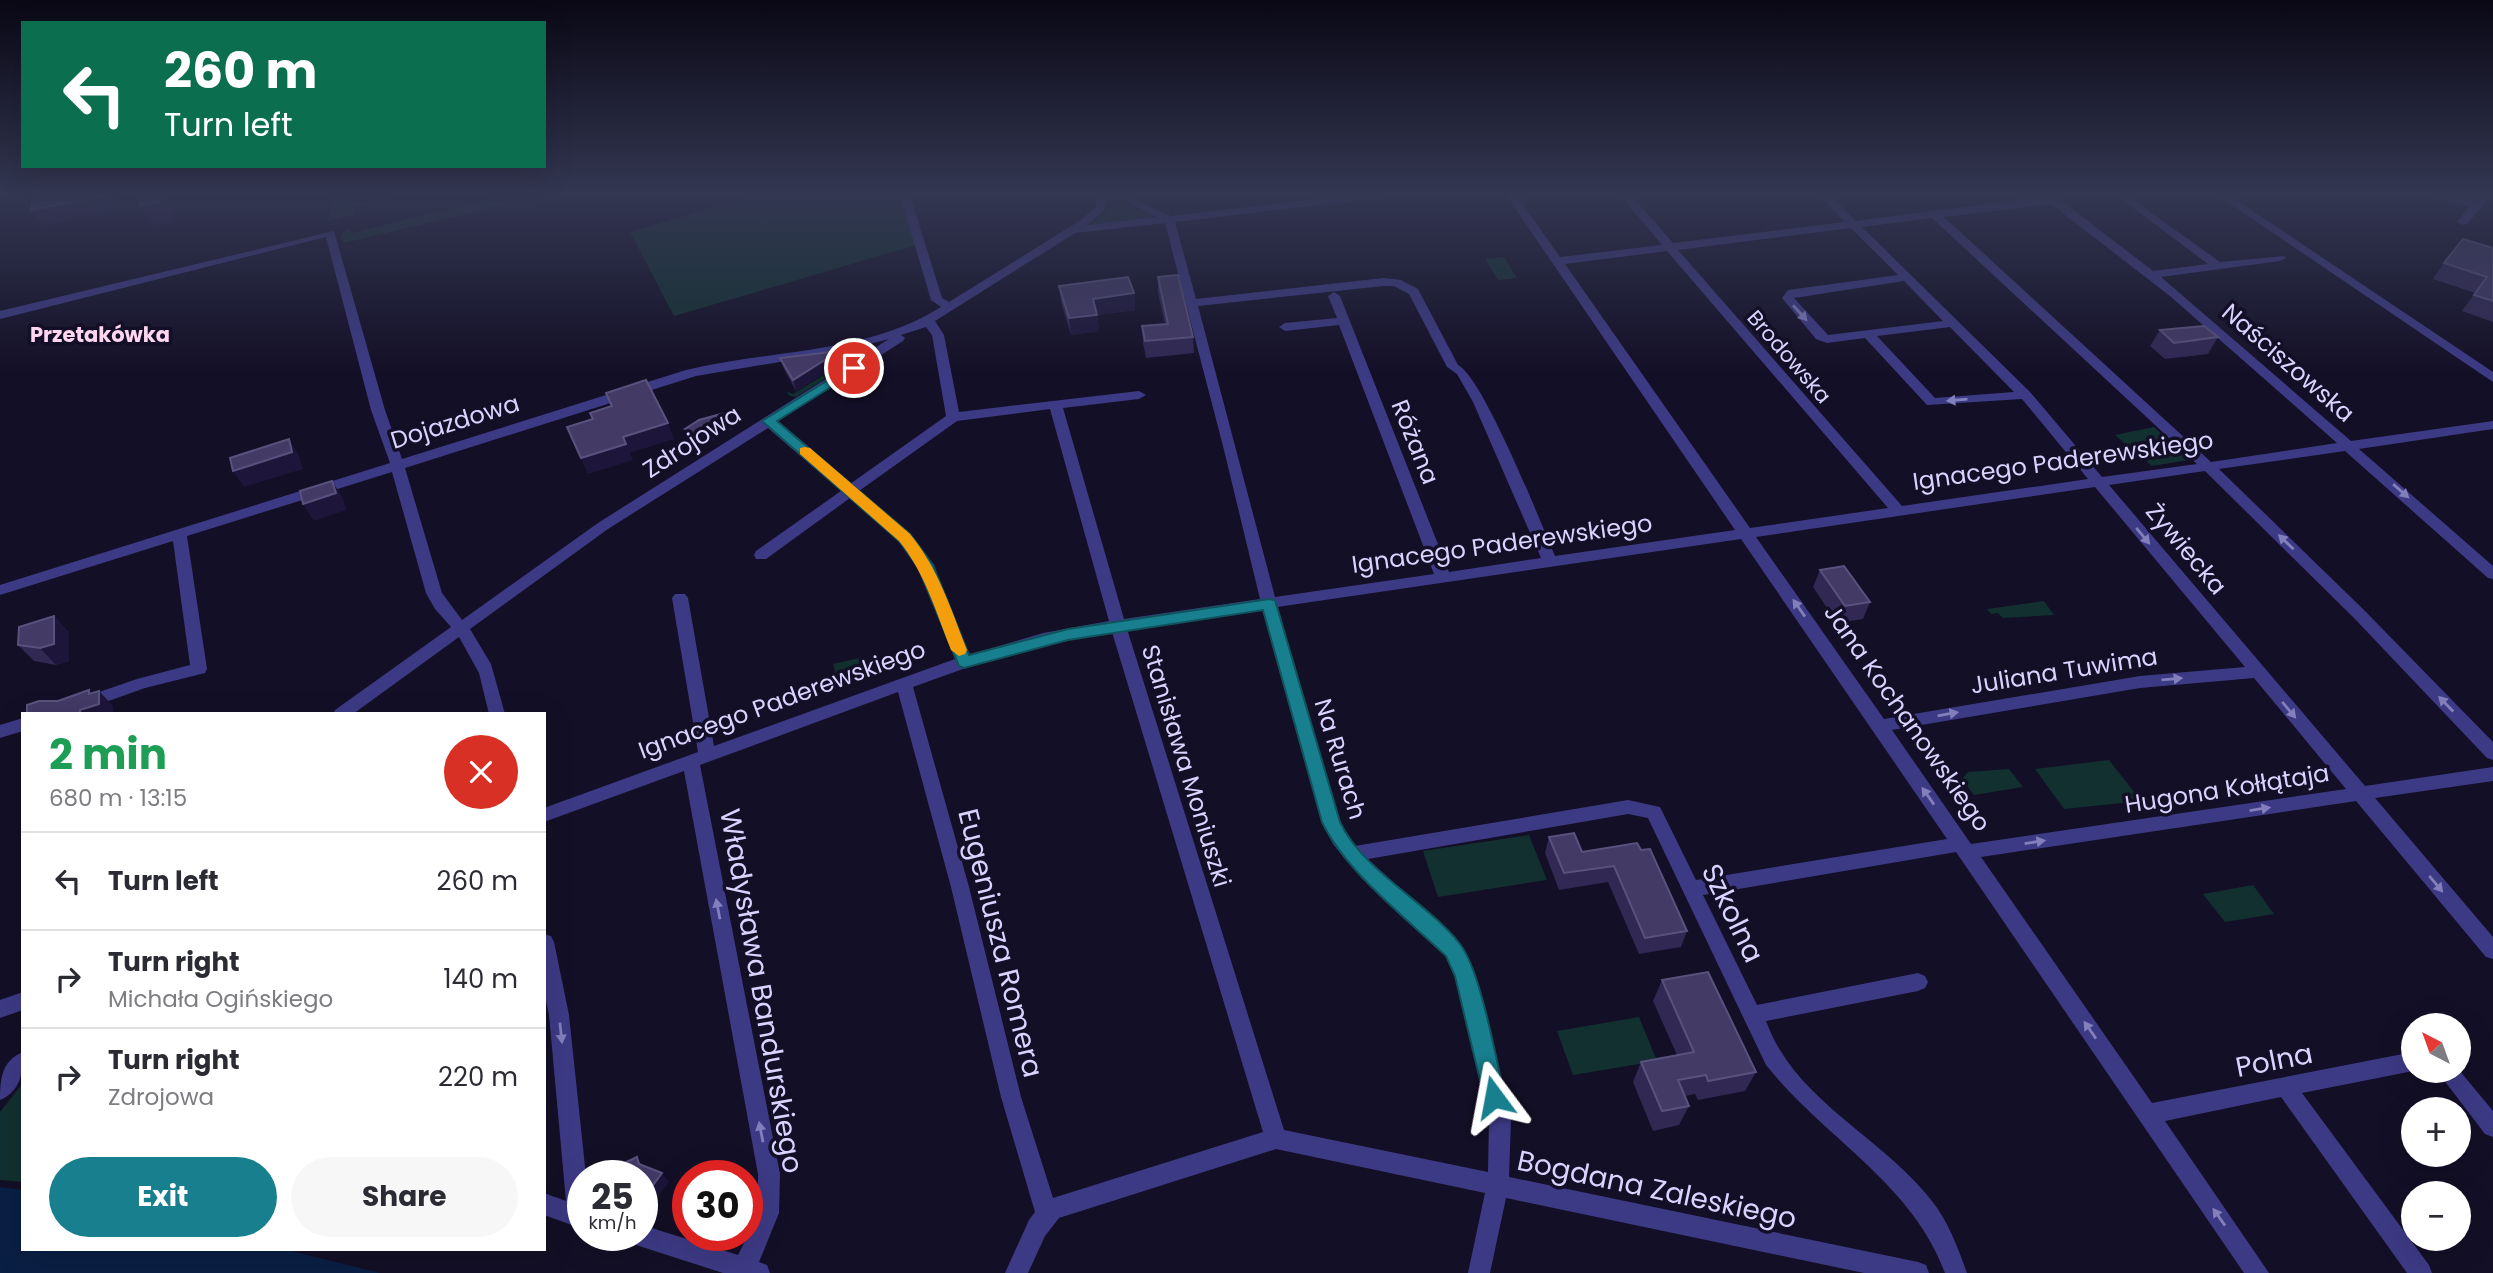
<!DOCTYPE html>
<meta charset="utf-8">
<style>
:root{--surface:#fff;--page:#f7f7f7;--text:#2b2b33;--muted:#7c7c81;--line:#e1e1e2;--accent:#187f8f}
body{margin:0;font-family:Poppins,sans-serif;background:var(--page);color:var(--text);height:100vh;display:flex;flex-direction:column;font-size:26px;white-space:nowrap}
*{box-sizing:border-box;margin:0}
p{font-size:23px;color:var(--muted)}
.icon{flex:none;width:38px;height:38px;fill:none;stroke:currentColor;stroke-width:2;stroke-linecap:round;stroke-linejoin:round}
.map{position:relative;flex:1;overflow:hidden}
.side{position:absolute;left:21px;top:712px;width:525px;height:539px;display:flex;flex-direction:column;background:var(--surface);border-radius:0px;box-shadow:0 7px 28px #0002}
.side>*{flex:none}
.guide{position:absolute;left:21px;top:21px;width:525px;height:147px;border-radius:0px;box-shadow:0 7px 28px #0002;background:#0b6e4f;color:#fff;overflow:hidden}
.needle{width:46px;rotate:319deg}
.controls{position:absolute;left:2401px;top:1013px;display:grid;gap:14px}
.controls a{display:grid;place-items:center;width:70px;height:70px;border-radius:50%;background:var(--surface);box-shadow:0 7px 28px #0002;font-size:35px}
.speed{position:absolute;left:567px;top:1160px;display:flex;gap:14px;font-size:35px;font-weight:700;text-align:center}
.speed>*{display:grid;place-content:center;width:91px;height:91px;border-radius:50%;background:var(--surface);box-shadow:0 7px 28px #0002;line-height:1}
.speed small{font-size:18px;font-weight:400}
.speed .limit{border:10px solid #d22;background:#fff;color:#111}
.pin{position:absolute;display:grid;place-items:center;width:60px;height:60px;color:#fff;margin:-30px;border:4px solid #fff;border-radius:50%;box-shadow:0 2px 7px #0007}
.me{position:absolute;width:77px;margin:-38px;rotate:347deg;stroke-linejoin:round;filter:drop-shadow(0 0 5px #0008)}
.turn{display:flex;align-items:center;gap:24px;height:147px;padding:0 28px;font-size:32px}
.turn .icon{width:91px;height:91px;stroke-width:2.5}
.turn b{display:block;font-size:49px;line-height:60px}
.round{display:grid;place-items:center;flex:none;width:74px;height:74px;border-radius:37px;background:var(--page)}
.headline{display:flex;align-items:center;justify-content:space-between;height:119px;padding:0 28px}
h1{font-size:42px;font-weight:700;line-height:52px;color:#1e9e55}
.cta{display:flex;gap:14px;margin-top:auto;padding:14px 28px}
.cta a{flex:1;height:80px;border-radius:42px;background:var(--accent);color:#fff;font-size:28px;font-weight:700;line-height:80px;text-align:center}
.cta a+a{background:var(--page);color:var(--text)}
ul{padding:0;list-style:none}
li{display:flex;align-items:center;gap:21px;height:98px;padding:0 28px;border-top:2px solid var(--line)}
li div{flex:1}
li b{display:block;font-size:26px}
li em{font-style:normal}
.map>svg:first-child{display:block}
.green{fill:#12302f}
.water{fill:#0a1f44}
.lines{fill:none;stroke-linecap:round;stroke-linejoin:round}
.minor{fill:#3d3a85;fill-rule:evenodd}
.wall{fill:#312854}
.shaded-wall{fill:#1d163a}
.building{fill:#433a66;stroke:#5a527e;stroke-width:2}
.oneway{fill:#837fbc}
.route{fill:#187f8f;stroke:#10535d;stroke-width:2}
.slow{fill:#f59e0b}
.labels{text-anchor:middle;stroke-width:7;stroke-linejoin:round;paint-order:stroke}
.far-neighbourhood-label{font-size:21px;font-weight:bold;fill:#ffd6f0;stroke:#130f26}
.far-street-label{font-size:21px;fill:#d9d4ff;stroke:#130f26}
.street-label{font-size:24px;fill:#d9d4ff;stroke:#130f26}
.near-street-label{font-size:28px;fill:#d9d4ff;stroke:#130f26}
</style>
<div class="map">
<svg width="2493" height="1273" viewBox="0 0 2493 1273">
<rect width="100%" height="100%" fill="#130f26"/>
<g class="green">
<polygon points="333,195 405,195 354,207 355,214 328,221"/>
<polygon points="493,195 545,195 344,243 340,238 343,232 350,229 352,233 489,199 488,196"/>
<polygon points="755,195 900,195 920,244 674,316 630,232"/>
<polygon points="1114,200 1150,214 1151,217 1092,225 1091,223 1102,215"/>
<polygon points="1504,257 1517,278 1498,280 1485,259"/>
<polygon points="869,347 872,349 796,397 790,396 786,391 793,394 827,373 828,369 823,357"/>
<polygon points="2154,427 2189,460 2152,466 2115,435"/>
<polygon points="2044,601 2054,615 2003,618 1998,613 1991,614 1987,609"/>
<polygon points="864,657 869,678 839,685 833,664"/>
<polygon points="2109,760 2141,801 2064,809 2035,769"/>
<polygon points="2009,769 2023,787 1974,795 1962,779 1968,772"/>
<polygon points="1529,835 1547,880 1438,897 1423,851"/>
<polygon points="2253,885 2274,914 2225,922 2203,894"/>
<polygon points="1639,1017 1657,1061 1573,1075 1557,1031"/>
<polygon points="23,1083 23,1182 0,1180 0,1112"/>
</g>
<polygon class="water" points="0,1187 23,1190 23,1250 287,1250 380,1273 0,1273"/>
<g class="lines">
<g class="minor">
<path d="M900,195H910L942,298L949,302L1081,220L1095,208L1098,195H1108L1104,211L1087,225L1156,217L1112,195H1125L1171,216L1353,195H1384L1379,198L1175,222L1196,299L1383,278L1401,280L1418,289L1458,365C1484,379 1540,521 1555,556L1735,530L1506,195H1516L1560,257L1662,245L1620,195H1631L1673,243L1845,222L1819,195H1830L1856,221L2054,195L2153,271L2208,264L2124,201L2123,199L2128,196L2220,262L2284,256L2286,258L2280,261L2161,277L2351,441L2493,421V429L2359,449L2493,566V579L2488,578L2345,451L2219,469L2364,610L2493,742V760L2487,758L2354,618L2205,471L2109,485L2365,786L2493,767V781L2375,798L2493,937V959L2486,957L2356,801L1981,857L2152,1103L2413,1052V1071L2302,1093L2429,1265L2432,1273H2407L2281,1097L2165,1121L2269,1273H2244L1956,852L1703,895L1757,1005L1918,973L1925,976L1928,982L1925,988L1918,991L1766,1021C1770,1031 1774,1041 1780,1050C1816,1110 1889,1145 1932,1201C1949,1223 1958,1248 1967,1273H1945C1912,1183 1824,1138 1766,1065L1648,818L1628,814L1368,859L1460,944L1475,976L1511,1120L1509,1177L1918,1262L1926,1265L1929,1273H1864L1506,1198L1490,1273H1468L1485,1193L1276,1149L1059,1218L1045,1236L1028,1273H1005L1029,1220L1035,1212L1001,1097L951,887L898,692L700,765L780,1174L779,1213L759,1262L767,1265L770,1273H723L633,1244L630,1236H642V1225L738,1255C753,1227 759,1205 758,1174L684,771L544,822V808L698,752L672,598L675,594H685L688,598L714,746L955,659L918,566L899,540L850,498L766,559H756L754,555L756,551L841,491L768,428L608,529L470,629L491,664L505,714H489L479,673L459,637L353,714H333L335,710L451,627L435,609L426,593L392,472L187,536L207,669L205,673L145,688L72,714H45L47,710L137,679L190,665L173,541L0,595V585L390,463L371,410L326,237L0,319V311L334,231L385,410L402,459L686,370C771,349 865,355 941,307L931,300ZM2051,204L2170,296L2337,443L2211,462L1944,217ZM1932,218L2197,464L2102,477L2030,392L1862,227ZM1165,223L1224,450L1260,599L1124,619L1063,408L1139,399L1146,395L1139,391L959,412L944,335L935,321L1075,233ZM1851,228L1898,275L1788,290L1782,298L1816,339L1827,343L1865,338L1927,405L2022,399L2088,479L1902,506L1678,250ZM1667,251L1888,508L1750,528L1565,264ZM1904,281L1943,321L1828,335L1794,298ZM1383,286H1394L1409,294L1447,367L1457,374L1473,402L1541,558L1449,572L1340,296L1334,292L1328,296L1337,318L1285,323L1279,327L1285,331L1339,325L1434,574L1275,597L1198,306ZM926,327L932,335L946,416L850,484L777,422L903,341L905,338L901,335ZM1950,327L2014,392L1935,398L1877,336ZM889,339L598,523L462,620L442,593L405,468L696,376L833,353ZM1050,409L1109,621L1043,633L969,655L930,561L909,534L859,491L957,421ZM2095,487L2245,667L2140,676L1884,719L1756,537ZM1741,539L1947,839L1696,880L1660,807L1628,800L1355,846L1340,822L1277,607ZM1262,609L1322,822L1333,844L1345,859L1446,956L1455,976L1489,1120L1488,1172L1284,1130L1127,629ZM1112,632L1263,1132L1053,1198L1021,1097L969,887L913,687C978,663 1044,640 1112,632ZM2254,678L2346,789L1971,844L1892,730L2140,688Z"/>
<polygon points="2217,195 2229,195 2493,372 2493,382"/>
<polygon points="2432,195 2449,195 2474,201 2481,195 2492,195 2467,224 2463,225 2457,222 2469,207 2433,197"/>
<polygon points="23,718 23,731 0,738 0,725"/>
<polygon points="544,934 551,936 554,942 569,1015 586,1176 583,1176 583,1229 544,1215 544,1193 566,1201 549,1015 544,991"/>
<polygon points="23,992 23,1010 0,1018 0,1000"/>
<path d="M23,1052C23,1072 21,1091 0,1100C0,1080 1,1061 23,1052Z"/>
<polygon points="2459,1070 2493,1111 2493,1137 2485,1134 2437,1071"/>
</g>
</g>
<g class="wall">
<polygon points="2493,248 2493,322 2462,311 2475,293 2433,279 2444,263"/>
<polygon points="1158,277 1193,337 1194,353 1146,358 1143,343 1142,326 1165,324 1158,293"/>
<polygon points="1059,286 1134,293 1135,310 1097,315 1099,331 1071,335 1061,302"/>
<polygon points="2160,330 2218,337 2208,354 2165,359 2150,346"/>
<polygon points="780,358 842,362 796,391 784,369"/>
<polygon points="737,426 705,445 699,446 689,440 685,429"/>
<polygon points="1820,570 1870,602 1863,619 1837,623 1813,587"/>
<polygon points="54,616 69,633 69,661 56,665 34,661 18,645"/>
<polygon points="1549,837 1582,852 1641,850 1687,931 1681,947 1639,954 1608,882 1559,890 1545,853"/>
<polygon points="1662,980 1756,1072 1745,1091 1698,1100 1695,1094 1685,1096 1689,1106 1679,1125 1653,1131 1633,1082 1641,1062 1677,1055 1653,1001"/>
</g>
<g class="shaded-wall">
<polygon points="111,195 121,195 121,210 42,226 31,210"/>
<polygon points="161,195 164,195 172,208 174,222 154,226 140,206"/>
<polygon points="1134,293 1135,310 1097,315 1099,331 1071,335 1069,318 1093,299"/>
<polygon points="839,351 842,362 796,391 793,380"/>
<polygon points="733,414 737,426 705,445 699,446 695,435"/>
<polygon points="668,423 674,439 630,453 633,460 588,474 581,458 623,437"/>
<polygon points="289,439 299,456 303,469 244,487 233,471"/>
<polygon points="332,481 343,498 346,510 314,521 303,504"/>
<polygon points="54,616 69,633 69,661 56,665 40,648"/>
<polygon points="89,690 99,701 99,691 113,706 113,714 80,714 80,710 89,694"/>
<polygon points="662,1173 669,1182 647,1212 642,1206 642,1200"/>
</g>
<g class="building">
<polygon points="32,195 111,195 31,210"/>
<polygon points="139,195 161,195 161,201 140,206"/>
<polygon points="2463,239 2493,248 2493,301 2474,295 2487,277 2444,263"/>
<polygon points="1178,275 1193,337 1145,341 1142,326 1168,324 1158,277"/>
<polygon points="1128,277 1134,293 1093,299 1097,315 1069,318 1059,286"/>
<polygon points="2204,326 2218,337 2174,343 2160,330"/>
<polygon points="839,351 793,380 780,358"/>
<polygon points="646,380 668,423 623,437 626,444 581,458 567,427 593,419 590,413 612,406 606,393"/>
<polygon points="732,411 733,414 701,434 695,435 685,429 699,420"/>
<polygon points="289,439 292,452 233,471 230,458"/>
<polygon points="332,481 336,493 303,504 300,491"/>
<polygon points="1844,566 1870,602 1845,606 1820,570"/>
<polygon points="54,616 54,644 40,648 18,645 19,627"/>
<polygon points="89,690 89,694 99,691 99,704 80,710 80,714 27,714 27,705 39,701 58,701"/>
<polygon points="1574,833 1582,852 1637,843 1641,850 1650,849 1687,931 1645,938 1614,866 1564,873 1549,837"/>
<polygon points="1708,972 1756,1072 1708,1081 1706,1075 1678,1080 1689,1106 1662,1111 1641,1062 1694,1052 1662,980"/>
<polygon points="637,1157 639,1164 662,1173 642,1200 642,1176 610,1176 609,1170"/>
</g>
<defs><path id="oneway-solid" d="M-6-.8H1V-3.2L6.5 0L1 3.2V.8H-6Z" transform="scale(1.75)"/></defs>
<g class="oneway">
<use href="#oneway-solid" transform="translate(1800 313) rotate(48)"/>
<use href="#oneway-solid" transform="translate(1957 400) rotate(175)"/>
<use href="#oneway-solid" transform="translate(2401 491) rotate(41)"/>
<use href="#oneway-solid" transform="translate(2143 536) rotate(50)"/>
<use href="#oneway-solid" transform="translate(2286 542) rotate(-136)"/>
<use href="#oneway-solid" transform="translate(1799 608) rotate(-125)"/>
<use href="#oneway-solid" transform="translate(2172 679) rotate(-5)"/>
<use href="#oneway-solid" transform="translate(2446 704) rotate(-134)"/>
<use href="#oneway-solid" transform="translate(2289 710) rotate(50)"/>
<use href="#oneway-solid" transform="translate(1948 714) rotate(-10)"/>
<use href="#oneway-solid" transform="translate(1928 796) rotate(-125)"/>
<use href="#oneway-solid" transform="translate(2260 809) rotate(-9)"/>
<use href="#oneway-solid" transform="translate(2035 842) rotate(-9)"/>
<use href="#oneway-solid" transform="translate(2436 884) rotate(50)"/>
<use href="#oneway-solid" transform="translate(718 909) rotate(-101)"/>
<use href="#oneway-solid" transform="translate(2090 1030) rotate(-125)"/>
<use href="#oneway-solid" transform="translate(561 1033) rotate(84)"/>
<use href="#oneway-solid" transform="translate(761 1132) rotate(-101)"/>
<use href="#oneway-solid" transform="translate(2219 1217) rotate(-125)"/>
</g>
<linearGradient id="sky" x2="0" y2="1"><stop stop-color="#0a0815"/><stop offset="0.52" stop-color="#333752"/><stop offset="1" stop-color="#333752" stop-opacity="0"/></linearGradient>
<rect width="2493" height="373" fill="url(#sky)"/>
<path class="route" d="M854,364L860,368L858,370L777,421L910,534L933,565L969,655L1068,629L1269,599L1275,600L1340,822C1363,871 1426,901 1460,944C1481,971 1496,1060 1505,1097L1502,1104L1494,1107L1487,1104L1484,1097L1455,976L1446,956C1405,917 1346,872 1322,822L1263,610L1068,640L964,668L959,666L918,567L899,541L762,421Z"/>
<path class="slow" d="M805,447L810,448L910,534C938,568 951,609 967,650L965,654L959,656L951,650C936,612 925,573 899,541L800,454V448Z"/>
<g class="labels">
<g class="far-neighbourhood-label">
<text x="100" y="342">Przetakówka</text>
</g>
<g class="far-street-label">
<text transform="translate(1789 357) rotate(49)" y="7">Brodowska</text>
</g>
<g class="street-label">
<text transform="translate(2288 363) rotate(41)" y="8">Naściszowska</text>
<text transform="translate(455 422) rotate(-17)" y="8">Dojazdowa</text>
<text transform="translate(692 442) rotate(-33)" y="8">Zdrojowa</text>
<text transform="translate(1415 442) rotate(68)" y="8">Różana</text>
<text transform="translate(2063 461) rotate(-8)" y="8">Ignacego Paderewskiego</text>
<text transform="translate(1502 544) rotate(-8)" y="8">Ignacego Paderewskiego</text>
<text transform="translate(2186 549) rotate(50)" y="8">Żywiecka</text>
<text transform="translate(2064 671) rotate(-9)" y="8">Juliana Tuwima</text>
<text transform="translate(782 700) rotate(-20)" y="8">Ignacego Paderewskiego</text>
<text transform="translate(1907 718) rotate(55)" y="8">Jana Kochanowskiego</text>
<text transform="translate(1340 759) rotate(73)" y="8">Na Rurach</text>
<text transform="translate(1186 766) rotate(73)" y="8">Stanisława Moniuszki</text>
<text transform="translate(2227 789) rotate(-9)" y="8">Hugona Kołłątaja</text>
</g>
<g class="near-street-label">
<text transform="translate(1733 913) rotate(64)" y="10">Szkolna</text>
<text transform="translate(1001 943) rotate(76)" y="10">Eugeniusza Romera</text>
<text transform="translate(762 991) rotate(80)" y="10">Władysława Bandurskiego</text>
<text transform="translate(2274 1060) rotate(-11)" y="10">Polna</text>
<text transform="translate(1657 1189) rotate(12)" y="10">Bogdana Zaleskiego</text>
</g>
</g>
</svg>
<div class="controls">
<a><svg class="needle" viewBox="-14 -14 28 28"><path d="M0-13l5 13h-10z" fill="#e53935"/><path d="M0 13l5-13h-10z" fill="#7c7c81"/></svg></a>
<a>+</a>
<a>−</a>
</div>
<div class="speed"><div>25<small>km/h</small></div><div class="limit">30</div></div>
<div class="pin" style="left:854px;top:368px;background:#d93025"><svg class="icon" aria-label="arrive" viewBox="0 0 24 24"><path d="M6 21V4h12l-3 4 3 4H6"/></svg></div>
<svg class="me" style="left:1494px;top:1097px" viewBox="-20 -20 40 40"><path d="M0-17L14 15 0 8-14 15z" fill="#187f8f" stroke="#fff" stroke-width="4"/></svg>
<div class="guide">
<div class="turn"><svg class="icon" aria-label="left" viewBox="0 0 24 24"><path d="M17 20v-9H6M10 6l-5 5 5 5"/></svg><div><b>260 m</b>Turn left</div></div>
</div>
<section class="side">
<div class="headline"><div><h1>2 min</h1><p>680 m · 13:15</p></div><a class="round" style="background:#d93025;color:#fff"><svg class="icon" aria-label="close" viewBox="0 0 24 24"><path d="M6 6l12 12M18 6L6 18"/></svg></a></div>
<ul>
<li><svg class="icon" aria-label="left" viewBox="0 0 24 24"><path d="M17 20v-9H6M10 6l-5 5 5 5"/></svg><div><b>Turn left</b></div><em>260 m</em></li>
<li><svg class="icon" aria-label="right" viewBox="0 0 24 24"><path d="M7 20v-9h11M14 6l5 5-5 5"/></svg><div><b>Turn right</b><p>Michała Ogińskiego</p></div><em>140 m</em></li>
<li><svg class="icon" aria-label="right" viewBox="0 0 24 24"><path d="M7 20v-9h11M14 6l5 5-5 5"/></svg><div><b>Turn right</b><p>Zdrojowa</p></div><em>220 m</em></li>
</ul>
<div class="cta"><a>Exit</a><a>Share</a></div>
</section>
</div>
